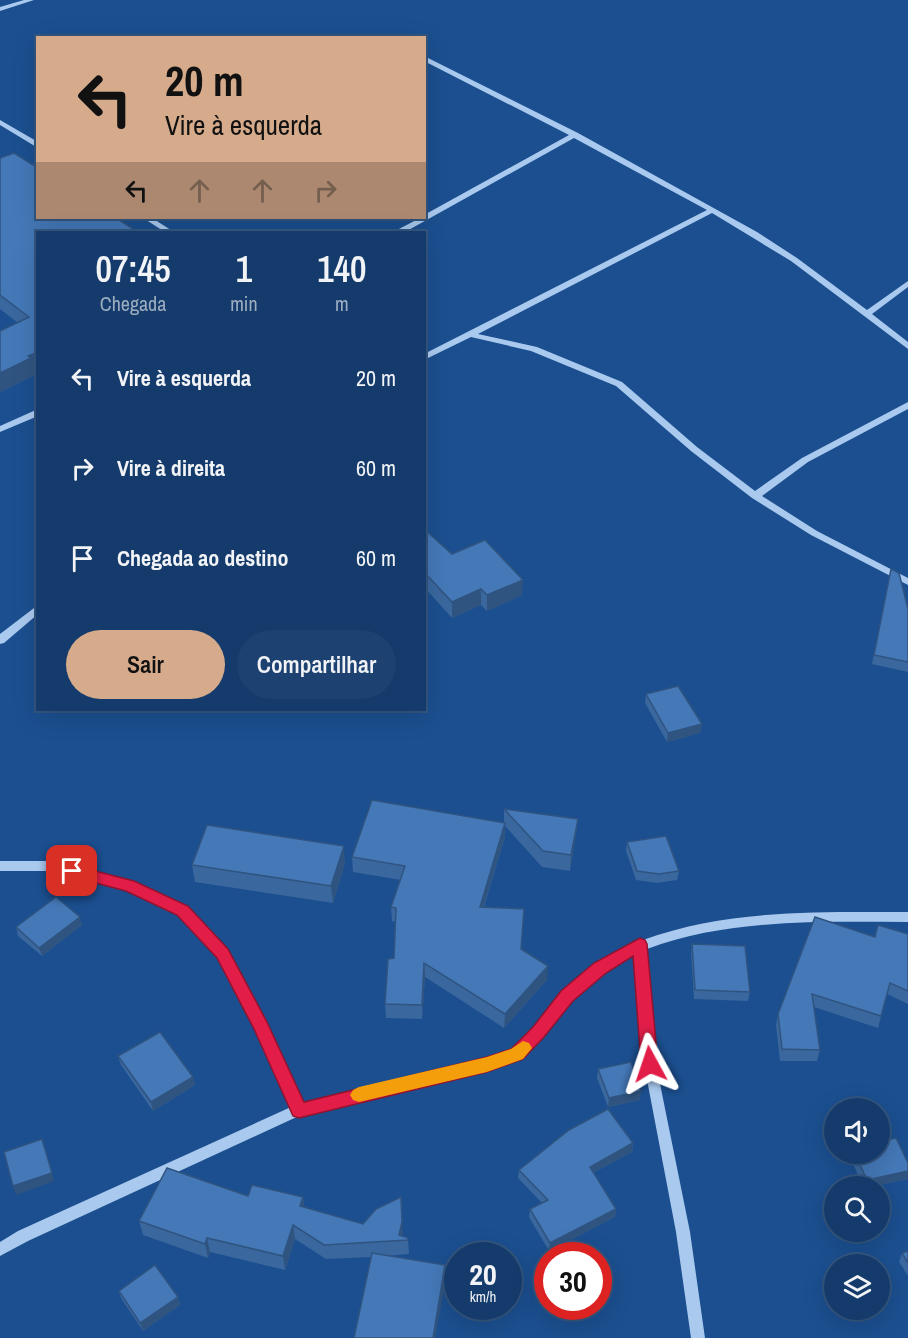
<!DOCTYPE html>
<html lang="pt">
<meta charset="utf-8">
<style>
:root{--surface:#143b6b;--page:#1d4271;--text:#f1f3f6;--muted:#9dadc1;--line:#33557e;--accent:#d6ab8b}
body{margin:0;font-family:"Archivo Narrow",sans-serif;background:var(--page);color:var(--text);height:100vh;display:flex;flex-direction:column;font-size:22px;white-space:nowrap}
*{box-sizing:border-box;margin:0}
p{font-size:20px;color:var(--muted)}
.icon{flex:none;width:33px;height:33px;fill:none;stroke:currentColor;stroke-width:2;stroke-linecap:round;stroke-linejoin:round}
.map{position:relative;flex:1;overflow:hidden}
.side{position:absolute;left:36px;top:231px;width:390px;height:480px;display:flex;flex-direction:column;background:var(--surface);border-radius:0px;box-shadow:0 6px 24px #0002,0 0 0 2px var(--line)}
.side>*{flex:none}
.hud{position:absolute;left:36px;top:36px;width:390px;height:183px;border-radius:0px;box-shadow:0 6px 24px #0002,0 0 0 2px var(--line);background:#d6ab8b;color:#111;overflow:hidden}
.controls{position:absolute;left:824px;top:1098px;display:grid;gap:12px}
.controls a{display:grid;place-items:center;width:66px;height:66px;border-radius:50%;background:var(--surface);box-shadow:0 6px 24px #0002,0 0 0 2px var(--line);font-size:30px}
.speed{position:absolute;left:444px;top:1242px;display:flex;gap:12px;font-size:30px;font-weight:700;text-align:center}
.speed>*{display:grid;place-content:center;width:78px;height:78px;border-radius:50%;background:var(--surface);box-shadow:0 6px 24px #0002,0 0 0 2px var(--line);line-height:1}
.speed small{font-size:15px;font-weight:400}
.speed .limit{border:9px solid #d22;background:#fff;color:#111}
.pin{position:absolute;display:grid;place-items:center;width:51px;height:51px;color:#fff;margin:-26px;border-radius:12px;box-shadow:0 3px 9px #0006}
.me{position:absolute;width:66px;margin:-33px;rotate:355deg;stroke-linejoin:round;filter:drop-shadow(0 0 4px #0008)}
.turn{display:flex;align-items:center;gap:21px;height:126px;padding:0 30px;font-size:27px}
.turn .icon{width:78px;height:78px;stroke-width:2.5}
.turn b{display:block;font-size:42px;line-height:51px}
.lanes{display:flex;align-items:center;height:57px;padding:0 30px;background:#0003;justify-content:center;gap:30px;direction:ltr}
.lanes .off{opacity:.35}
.eta{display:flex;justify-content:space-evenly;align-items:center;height:102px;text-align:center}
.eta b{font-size:36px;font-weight:600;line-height:42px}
.primary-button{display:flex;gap:12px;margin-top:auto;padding:12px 30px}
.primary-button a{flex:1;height:69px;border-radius:36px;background:var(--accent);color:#111;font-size:24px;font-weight:600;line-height:69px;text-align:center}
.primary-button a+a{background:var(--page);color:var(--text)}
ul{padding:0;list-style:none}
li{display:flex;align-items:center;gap:18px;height:90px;padding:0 30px}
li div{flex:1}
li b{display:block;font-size:22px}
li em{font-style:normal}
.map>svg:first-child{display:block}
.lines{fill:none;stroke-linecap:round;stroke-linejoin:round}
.minor{fill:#a9c9ee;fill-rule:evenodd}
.wall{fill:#3a679d}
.shaded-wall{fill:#305480}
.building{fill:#4478b7;stroke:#305480;stroke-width:1.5}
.route{fill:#e11d48;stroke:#92132f;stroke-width:1.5}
.slow{fill:#f59e0b}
</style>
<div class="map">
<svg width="908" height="1338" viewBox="0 0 908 1338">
<rect width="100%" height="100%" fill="#1b4f8f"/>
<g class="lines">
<g class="minor">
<polygon points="24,0 34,0 0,11 0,7"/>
<polygon points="424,56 578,133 757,232 797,258 867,310 908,281 908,287 872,314 908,342 908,349 791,261 712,213 478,334 537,347 622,382 697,447 755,491 802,458 908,402 908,409 808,462 762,496 817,531 908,578 908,585 811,535 752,498 691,451 616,386 531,351 471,337 424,360 424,354 707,210 574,138 405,232 396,232 397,230 420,218 424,218 424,215 569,135 424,61"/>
<polygon points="0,120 38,142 38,148 0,125"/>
<polygon points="143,218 152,218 174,232 165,232"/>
<polygon points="38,409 38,416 0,432 0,426"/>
<polygon points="38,605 38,614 4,643 0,644 0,634"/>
<path d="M0,861H52L133,882L187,907L226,949L265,1023L303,1103L486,1060L509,1052L519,1045L572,983L595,965L640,939L643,940C727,909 820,912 908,912V922C821,922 729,918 647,949L656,1064L690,1232L705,1338H691L676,1232L644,1064L635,954L603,973L581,991L534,1047L518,1060L487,1071L301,1115L28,1241L0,1256V1242L18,1231L291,1107L256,1029L218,957L179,913L126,889L52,871H0Z"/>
</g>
</g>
<g class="wall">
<polygon points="0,158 38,232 38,371 34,372 35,375 0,392 0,331 18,323 0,309"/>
<polygon points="424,529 452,554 522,595 487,611 481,605 452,618 424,587"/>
<polygon points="889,578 908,609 908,672 872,664"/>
<polygon points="646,694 702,724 700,733 667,742 645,703"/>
<polygon points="504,809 578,819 576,834 570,871 542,867 505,826 505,837 484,907 522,949 547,980 504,1028 425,977 422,1019 386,1018 385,1004 394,958 395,922 392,921 391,907 401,880 353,872 352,857 504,822"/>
<polygon points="627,842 679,871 677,880 657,883 636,880 626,851"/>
<polygon points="345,863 333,903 195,882 192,865"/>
<polygon points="82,925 42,956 18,936 16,927"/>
<polygon points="908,934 908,1004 887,994 878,1028 814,1007 820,1050 817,1061 780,1061 776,1025 778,1014 875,937"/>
<polygon points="692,944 750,992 748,1001 694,999 691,953"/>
<polygon points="118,1056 195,1085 153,1111 121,1065"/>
<polygon points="598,1069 640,1100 608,1107 597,1078"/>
<polygon points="633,1143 632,1152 593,1173 616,1209 615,1217 549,1251 529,1217 530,1209 542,1203 518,1178 519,1170"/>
<polygon points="850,1154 879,1154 908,1163 908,1179 873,1186 863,1186 849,1155"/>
<polygon points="248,1196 303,1197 304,1207 408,1238 409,1254 387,1256 445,1265 446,1279 372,1257 326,1259 295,1239 285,1270 210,1252 208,1258 143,1235 139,1221"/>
<polygon points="908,1251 908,1276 899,1262 902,1253"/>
<polygon points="119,1291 178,1297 180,1305 143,1331 121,1298"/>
</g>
<g class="shaded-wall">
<polygon points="38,352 38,371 34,372 35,375 0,392 0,373 28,356"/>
<polygon points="523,580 522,595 487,611 487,595"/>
<polygon points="481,589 481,605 452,618 452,602"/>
<polygon points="702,724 700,733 667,742 668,733"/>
<polygon points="578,819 576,834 570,871 571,855"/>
<polygon points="505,823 505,837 479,921 480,907"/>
<polygon points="344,846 345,863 333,903 331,886"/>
<polygon points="80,917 82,925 42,956 39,948"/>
<polygon points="424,963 425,977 422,1019 422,1005"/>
<polygon points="548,966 547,980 504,1028 505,1014"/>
<polygon points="193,1077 195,1085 153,1111 151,1102"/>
<polygon points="641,1091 640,1100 608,1107 609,1098"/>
<polygon points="633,1143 632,1152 589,1175 590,1167"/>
<polygon points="45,1147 54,1181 16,1195 13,1186"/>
<polygon points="908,1171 908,1179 873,1186 864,1186 867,1180"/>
<polygon points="303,1197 305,1211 300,1206"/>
<polygon points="616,1209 615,1217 549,1251 550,1243"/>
<polygon points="402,1222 403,1236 399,1235"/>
<polygon points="293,1225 295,1239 285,1270 283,1256"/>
<polygon points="207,1238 210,1252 208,1258 205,1244"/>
<polygon points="445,1265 446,1279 435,1338 432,1338"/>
<polygon points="178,1297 180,1305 143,1331 140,1323"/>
</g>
<g class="building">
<polygon points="14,153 33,165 36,164 38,165 38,218 116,218 138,232 38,232 38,352 28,356 31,358 0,373 0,331 29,317 0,295 0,158"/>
<polygon points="424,529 452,554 485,540 523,580 487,595 481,589 452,602 424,572"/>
<polygon points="891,569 899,573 908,609 908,662 874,655"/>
<polygon points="678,686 702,724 668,733 646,694"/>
<polygon points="372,800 505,823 480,907 524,909 521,949 548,966 505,1014 424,963 422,1005 385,1004 388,959 394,958 396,908 391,907 405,866 352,857"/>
<polygon points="504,809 578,819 571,855 543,851"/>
<polygon points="207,825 344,846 331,886 192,865"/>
<polygon points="666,836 679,871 659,874 637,871 627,842"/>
<polygon points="56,897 80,917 39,948 16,927"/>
<polygon points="815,917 875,937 878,925 908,934 908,991 890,983 881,1016 812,994 820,1050 782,1049 778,1014"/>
<polygon points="692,944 745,946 750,992 695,990"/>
<polygon points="160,1032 193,1077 151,1102 118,1056"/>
<polygon points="631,1062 641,1091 609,1098 598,1069"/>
<polygon points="608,1109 633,1143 590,1167 616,1209 550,1243 530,1209 548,1200 519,1170 569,1130"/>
<polygon points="896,1138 908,1163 908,1171 867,1180 855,1154 879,1154 879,1142"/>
<polygon points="42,1139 52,1173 13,1186 4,1152"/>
<polygon points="167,1168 248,1196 252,1185 303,1197 300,1206 363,1224 376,1209 401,1197 402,1222 399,1235 408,1238 408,1240 324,1245 293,1225 283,1256 207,1238 205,1244 139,1221"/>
<polygon points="908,1251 908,1263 902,1253"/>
<polygon points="372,1253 445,1265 433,1338 354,1338"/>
<polygon points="155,1265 178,1297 140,1323 119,1291"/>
</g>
<polygon class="route" points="72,865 134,881 188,906 228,949 267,1022 304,1102 487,1057 511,1049 533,1027 561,991 594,963 640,938 645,940 647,944 658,1064 655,1069 650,1071 644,1069 641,1064 633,956 606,973 573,1001 544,1037 523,1059 487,1072 299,1118 293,1116 254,1029 217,958 177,915 126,891 66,875 64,871 66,867"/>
<polygon class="slow" points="523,1041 529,1043 532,1048 523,1059 487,1072 359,1102 353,1100 350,1095 353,1090 359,1087 487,1057 511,1049"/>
</svg>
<div class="controls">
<a><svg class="icon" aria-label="sound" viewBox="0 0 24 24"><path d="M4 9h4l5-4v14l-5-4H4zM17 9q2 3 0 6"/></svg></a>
<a><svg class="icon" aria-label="search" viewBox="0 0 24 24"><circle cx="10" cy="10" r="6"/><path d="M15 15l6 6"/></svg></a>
<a><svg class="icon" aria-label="layers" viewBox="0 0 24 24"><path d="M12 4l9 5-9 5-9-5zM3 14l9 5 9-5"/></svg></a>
</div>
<div class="speed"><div>20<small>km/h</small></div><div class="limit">30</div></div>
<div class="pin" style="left:72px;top:871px;background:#d93025"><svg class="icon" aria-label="arrive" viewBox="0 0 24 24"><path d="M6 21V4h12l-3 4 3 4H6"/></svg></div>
<svg class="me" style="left:650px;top:1064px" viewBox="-20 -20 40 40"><path d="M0-17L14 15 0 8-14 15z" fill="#e11d48" stroke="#fff" stroke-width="4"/></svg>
<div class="hud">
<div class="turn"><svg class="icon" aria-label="left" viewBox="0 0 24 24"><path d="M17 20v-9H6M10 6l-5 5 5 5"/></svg><div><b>20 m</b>Vire à esquerda</div></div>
<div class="lanes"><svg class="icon" aria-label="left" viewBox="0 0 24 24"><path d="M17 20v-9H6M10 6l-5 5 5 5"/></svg><svg class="icon off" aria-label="ahead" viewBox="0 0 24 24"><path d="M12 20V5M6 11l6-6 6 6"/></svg><svg class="icon off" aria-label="ahead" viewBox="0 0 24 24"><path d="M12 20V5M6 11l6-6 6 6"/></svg><svg class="icon off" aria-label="right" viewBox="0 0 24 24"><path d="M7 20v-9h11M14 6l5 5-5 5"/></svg></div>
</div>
<section class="side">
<div class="eta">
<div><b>07:45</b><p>Chegada</p></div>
<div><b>1</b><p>min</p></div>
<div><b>140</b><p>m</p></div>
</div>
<ul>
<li><svg class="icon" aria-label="left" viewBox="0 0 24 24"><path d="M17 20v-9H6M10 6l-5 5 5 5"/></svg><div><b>Vire à esquerda</b></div><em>20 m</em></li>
<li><svg class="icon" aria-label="right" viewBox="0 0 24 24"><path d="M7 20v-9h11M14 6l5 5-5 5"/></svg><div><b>Vire à direita</b></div><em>60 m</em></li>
<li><svg class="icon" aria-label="arrive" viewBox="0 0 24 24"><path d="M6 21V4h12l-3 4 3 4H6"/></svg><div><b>Chegada ao destino</b></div><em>60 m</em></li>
</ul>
<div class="primary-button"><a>Sair</a><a>Compartilhar</a></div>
</section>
</div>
